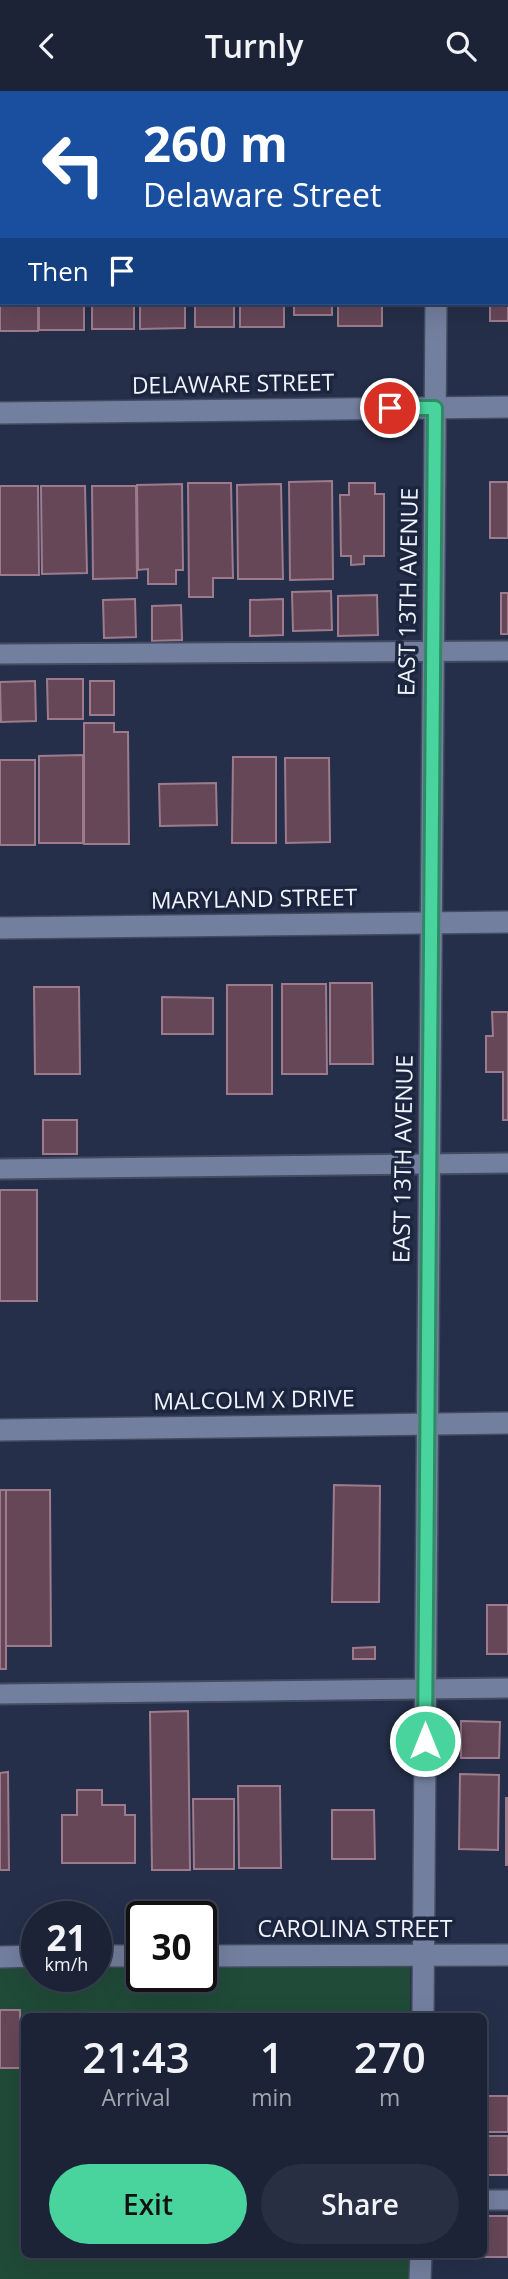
<!DOCTYPE html>
<style>
:root{--surface:#1c2337;--page:#292f42;--text:#f1f3f6;--muted:#a0a4ad;--line:#3a4052;--accent:#49d49d}
body{margin:0;font-family:"Open Sans",sans-serif;background:var(--page);color:var(--text);height:100vh;display:flex;flex-direction:column;font-size:26px;white-space:nowrap}
*{box-sizing:border-box;margin:0}
p{font-size:23px;color:var(--muted)}
.icon{flex:none;width:38px;height:38px;fill:none;stroke:currentColor;stroke-width:2;stroke-linecap:round;stroke-linejoin:round}
.map{position:relative;flex:1;overflow:hidden}
.details{position:absolute;left:21px;top:1922px;width:466px;height:245px;display:flex;flex-direction:column;background:var(--surface);border-radius:10px;box-shadow:0 7px 28px #0002,0 0 0 2px var(--line)}
.details>*{flex:none}
.hud{position:absolute;left:0px;top:0px;width:509px;height:214px;box-shadow:0 7px 28px #0002,0 0 0 2px var(--line);background:#1a4fa0;color:#fff;overflow:hidden}
.speed{position:absolute;left:21px;top:1810px;display:flex;gap:14px;font-size:35px;font-weight:700;text-align:center}
.speed>*{display:grid;place-content:center;width:91px;height:91px;border-radius:50%;background:var(--surface);box-shadow:0 7px 28px #0002,0 0 0 2px var(--line);line-height:1}
.speed small{font-size:18px;font-weight:400}
.speed .limit{border:4px solid #111;border-radius:10px;background:#fff;color:#111}
.pin{position:absolute;display:grid;place-items:center;width:60px;height:60px;color:#fff;margin:-30px;border:4px solid #fff;border-radius:50%;box-shadow:0 2px 7px #0007}
.me{position:absolute;width:77px;margin:-38px;rotate:0deg;stroke-linejoin:round;filter:drop-shadow(0 0 5px #0008)}
.turn{display:flex;align-items:center;gap:24px;height:147px;padding:0 28px;font-size:32px}
.turn .icon{width:91px;height:91px;stroke-width:2.5}
.turn b{display:block;font-size:49px;line-height:60px}
.then{display:flex;align-items:center;height:66px;padding:0 28px;background:#0003;gap:14px;font-size:26px}
.eta{display:flex;justify-content:space-evenly;align-items:center;height:119px;text-align:center}
.eta b{font-size:42px;font-weight:600;line-height:49px}
.primary-button{display:flex;gap:14px;margin-top:auto;padding:14px 28px}
.primary-button a{flex:1;height:80px;border-radius:42px;background:var(--accent);color:#111;font-size:28px;font-weight:600;line-height:80px;text-align:center}
.primary-button a+a{background:var(--page);color:var(--text)}
header{display:flex;justify-content:space-between;align-items:center;height:91px;padding:0 28px;background:var(--surface);font-size:32px;font-weight:600}
.map>svg:first-child{display:block}
.green{fill:#204b39}
.building{fill:#664758;stroke:#9d7b8d;stroke-width:2}
.lines{fill:none;stroke-linecap:round;stroke-linejoin:round}
.service-casing{stroke:#444b60;stroke-width:23}
.minor-casing{stroke:#444b60;stroke-width:24}
.tertiary-casing{stroke:#444b60;stroke-width:24}
.service{stroke:#737f9e;stroke-width:19}
.minor{stroke:#737f9e;stroke-width:21}
.tertiary{stroke:#737f9e;stroke-width:21}
.route-casing{stroke:#2f8a66;stroke-width:18}
.route{stroke:#49d49d;stroke-width:12}
.labels{text-anchor:middle;stroke-width:7;stroke-linejoin:round;paint-order:stroke}
.street-label{font-size:23px;fill:#eff3fe;stroke:#1c253e}
</style>
<header><svg class="icon" aria-label="back" viewBox="0 0 24 24"><path d="M15 5l-7 7 7 7"/></svg>Turnly<svg class="icon" aria-label="search" viewBox="0 0 24 24"><circle cx="10" cy="10" r="6"/><path d="M15 15l6 6"/></svg></header>
<div class="map">
<svg width="508" height="2188" viewBox="0 0 508 2188">
<rect width="100%" height="100%" fill="#252f49"/>
<polygon class="green" points="0,1870 37,1870 37,1885 96,1885 96,1870 142,1870 142,1885 201,1885 201,1870 410,1870 410,1925 24,1925 24,2163 410,2163 410,2188 0,2188"/>
<g class="building">
<rect x="147" y="0" width="43" height="2"/>
<rect x="194" y="0" width="44" height="2"/>
<rect x="345" y="0" width="43" height="2"/>
<polygon points="0,150 2,150 2,212 38,212 38,240 0,240"/>
<polygon points="508,181 508,230 490,230 490,212 508,212"/>
<rect x="39" y="212" width="45" height="27"/>
<rect x="92" y="212" width="42" height="26"/>
<polygon points="140,212 185,212 185,237 140,238"/>
<rect x="195" y="212" width="39" height="24"/>
<rect x="240" y="212" width="44" height="24"/>
<rect x="294" y="212" width="38" height="12"/>
<rect x="338" y="212" width="44" height="23"/>
<polygon points="332,390 333,488 290,489 289,391"/>
<rect x="490" y="391" width="18" height="56"/>
<polygon points="188,392 231,392 233,487 213,487 213,506 189,506"/>
<polygon points="349,392 375,392 375,403 384,403 384,465 364,465 364,473 351,474 351,465 341,465 340,404 349,404"/>
<polygon points="182,393 183,479 176,479 176,493 148,493 148,478 138,479 137,394"/>
<polygon points="281,393 283,488 238,488 237,394"/>
<polygon points="0,395 38,395 39,484 0,484"/>
<polygon points="41,395 85,395 87,482 42,483"/>
<polygon points="92,395 136,395 137,487 93,488"/>
<polygon points="331,500 332,539 293,540 292,501"/>
<rect x="501" y="502" width="7" height="41"/>
<polygon points="377,504 378,544 338,545 338,505"/>
<polygon points="135,508 136,546 104,547 103,509"/>
<polygon points="283,508 283,544 250,545 250,509"/>
<polygon points="181,514 182,549 152,550 152,515"/>
<polygon points="47,588 83,588 83,628 48,628"/>
<polygon points="35,590 36,630 1,631 0,591"/>
<rect x="90" y="590" width="24" height="34"/>
<polygon points="84,632 114,632 114,641 128,641 129,753 84,753"/>
<polygon points="83,664 83,752 39,752 39,665"/>
<polygon points="233,666 276,666 276,752 232,752"/>
<polygon points="285,667 329,667 330,751 286,752"/>
<rect x="0" y="669" width="35" height="85"/>
<polygon points="216,692 217,734 160,735 159,693"/>
<polygon points="330,892 372,892 373,973 330,973"/>
<polygon points="282,893 326,893 327,983 282,983"/>
<rect x="227" y="894" width="45" height="109"/>
<polygon points="34,896 79,896 80,983 35,983"/>
<polygon points="162,906 213,907 213,943 162,943"/>
<polygon points="492,921 508,921 508,1029 503,1029 503,981 486,981 486,945 493,945"/>
<rect x="43" y="1029" width="34" height="34"/>
<rect x="0" y="1099" width="37" height="111"/>
<polygon points="334,1394 380,1395 379,1511 332,1511"/>
<rect x="0" y="1399" width="6" height="179"/>
<polygon points="6,1399 50,1399 51,1555 6,1555"/>
<rect x="487" y="1514" width="21" height="49"/>
<polygon points="375,1556 375,1568 353,1568 353,1557"/>
<polygon points="188,1620 190,1779 152,1779 150,1621"/>
<polygon points="461,1630 500,1631 499,1667 461,1667"/>
<polygon points="8,1681 9,1779 0,1779 0,1682"/>
<polygon points="460,1683 499,1684 498,1759 459,1758"/>
<polygon points="238,1695 280,1695 281,1777 239,1777"/>
<polygon points="77,1699 102,1699 102,1714 125,1714 125,1724 135,1724 135,1772 62,1772 62,1724 77,1724"/>
<rect x="506" y="1707" width="2" height="67"/>
<polygon points="193,1708 234,1708 234,1778 194,1778"/>
<polygon points="332,1719 374,1719 375,1768 332,1768"/>
<polygon points="0,1919 20,1919 21,1977 0,1977"/>
<rect x="483" y="2005" width="25" height="36"/>
<rect x="483" y="2045" width="25" height="39"/>
<polygon points="483,2125 508,2125 508,2166 469,2166 469,2163 483,2163"/>
</g>
<g class="lines">
<g class="service-casing">
<g id="service">
<polyline points="0,82 2,82"/>
<polyline points="0,563 508,560"/>
<polyline points="0,1078 508,1072"/>
<polyline points="0,1603 508,1597"/>
<polyline points="483,2109 508,2109"/>
</g>
</g>
<g class="minor-casing">
<g id="minor">
<polyline points="438,2 438,0"/>
<polyline points="0,322 508,316"/>
<polyline points="0,837 508,831"/>
<polyline points="96,1865 142,1865"/>
<polyline points="201,1865 508,1864"/>
<polyline points="0,1866 37,1865"/>
<polyline points="423,1925 436,212"/>
<polyline points="420,2188 421,2163"/>
</g>
</g>
<g class="tertiary-casing">
<polyline id="tertiary" points="0,1339 508,1332"/>
</g>
<use href="#service" class="service"/>
<use href="#minor" class="minor"/>
<use href="#tertiary" class="tertiary"/>
</g>
<g class="lines">
<g class="route-casing">
<polyline id="route" points="390,317 435,317 425,1650"/>
</g>
<use href="#route" class="route"/>
</g>
<g class="labels">
<g class="street-label">
<text transform="translate(233 293) rotate(-1)" y="8">DELAWARE STREET</text>
<text transform="translate(408 501) rotate(-89)" y="8">EAST 13TH AVENUE</text>
<text transform="translate(254 808) rotate(-1)" y="8">MARYLAND STREET</text>
<text transform="translate(403 1068) rotate(-89)" y="8">EAST 13TH AVENUE</text>
<text transform="translate(254 1309) rotate(-1)" y="8">MALCOLM X DRIVE</text>
<text x="355" y="1846">CAROLINA STREET</text>
</g>
</g>
</svg>
<div class="speed"><div>21<small>km/h</small></div><div class="limit">30</div></div>
<div class="pin" style="left:390px;top:317px;background:#d93025"><svg class="icon" aria-label="arrive" viewBox="0 0 24 24"><path d="M6 21V4h12l-3 4 3 4H6"/></svg></div>
<svg class="me" style="left:425px;top:1650px" viewBox="-20 -20 40 40"><circle r="17" fill="#49d49d" stroke="#fff" stroke-width="3"/><path d="M0-11L8 9 0 5-8 9z" fill="#fff"/></svg>
<div class="hud">
<div class="turn"><svg class="icon" aria-label="left" viewBox="0 0 24 24"><path d="M17 20v-9H6M10 6l-5 5 5 5"/></svg><div><b>260 m</b>Delaware Street</div></div>
<div class="then">Then<svg class="icon" aria-label="arrive" viewBox="0 0 24 24"><path d="M6 21V4h12l-3 4 3 4H6"/></svg></div>
</div>
<section class="details">
<div class="eta">
<div><b>21:43</b><p>Arrival</p></div>
<div><b>1</b><p>min</p></div>
<div><b>270</b><p>m</p></div>
</div>
<div class="primary-button"><a>Exit</a><a>Share</a></div>
</section>
</div>
